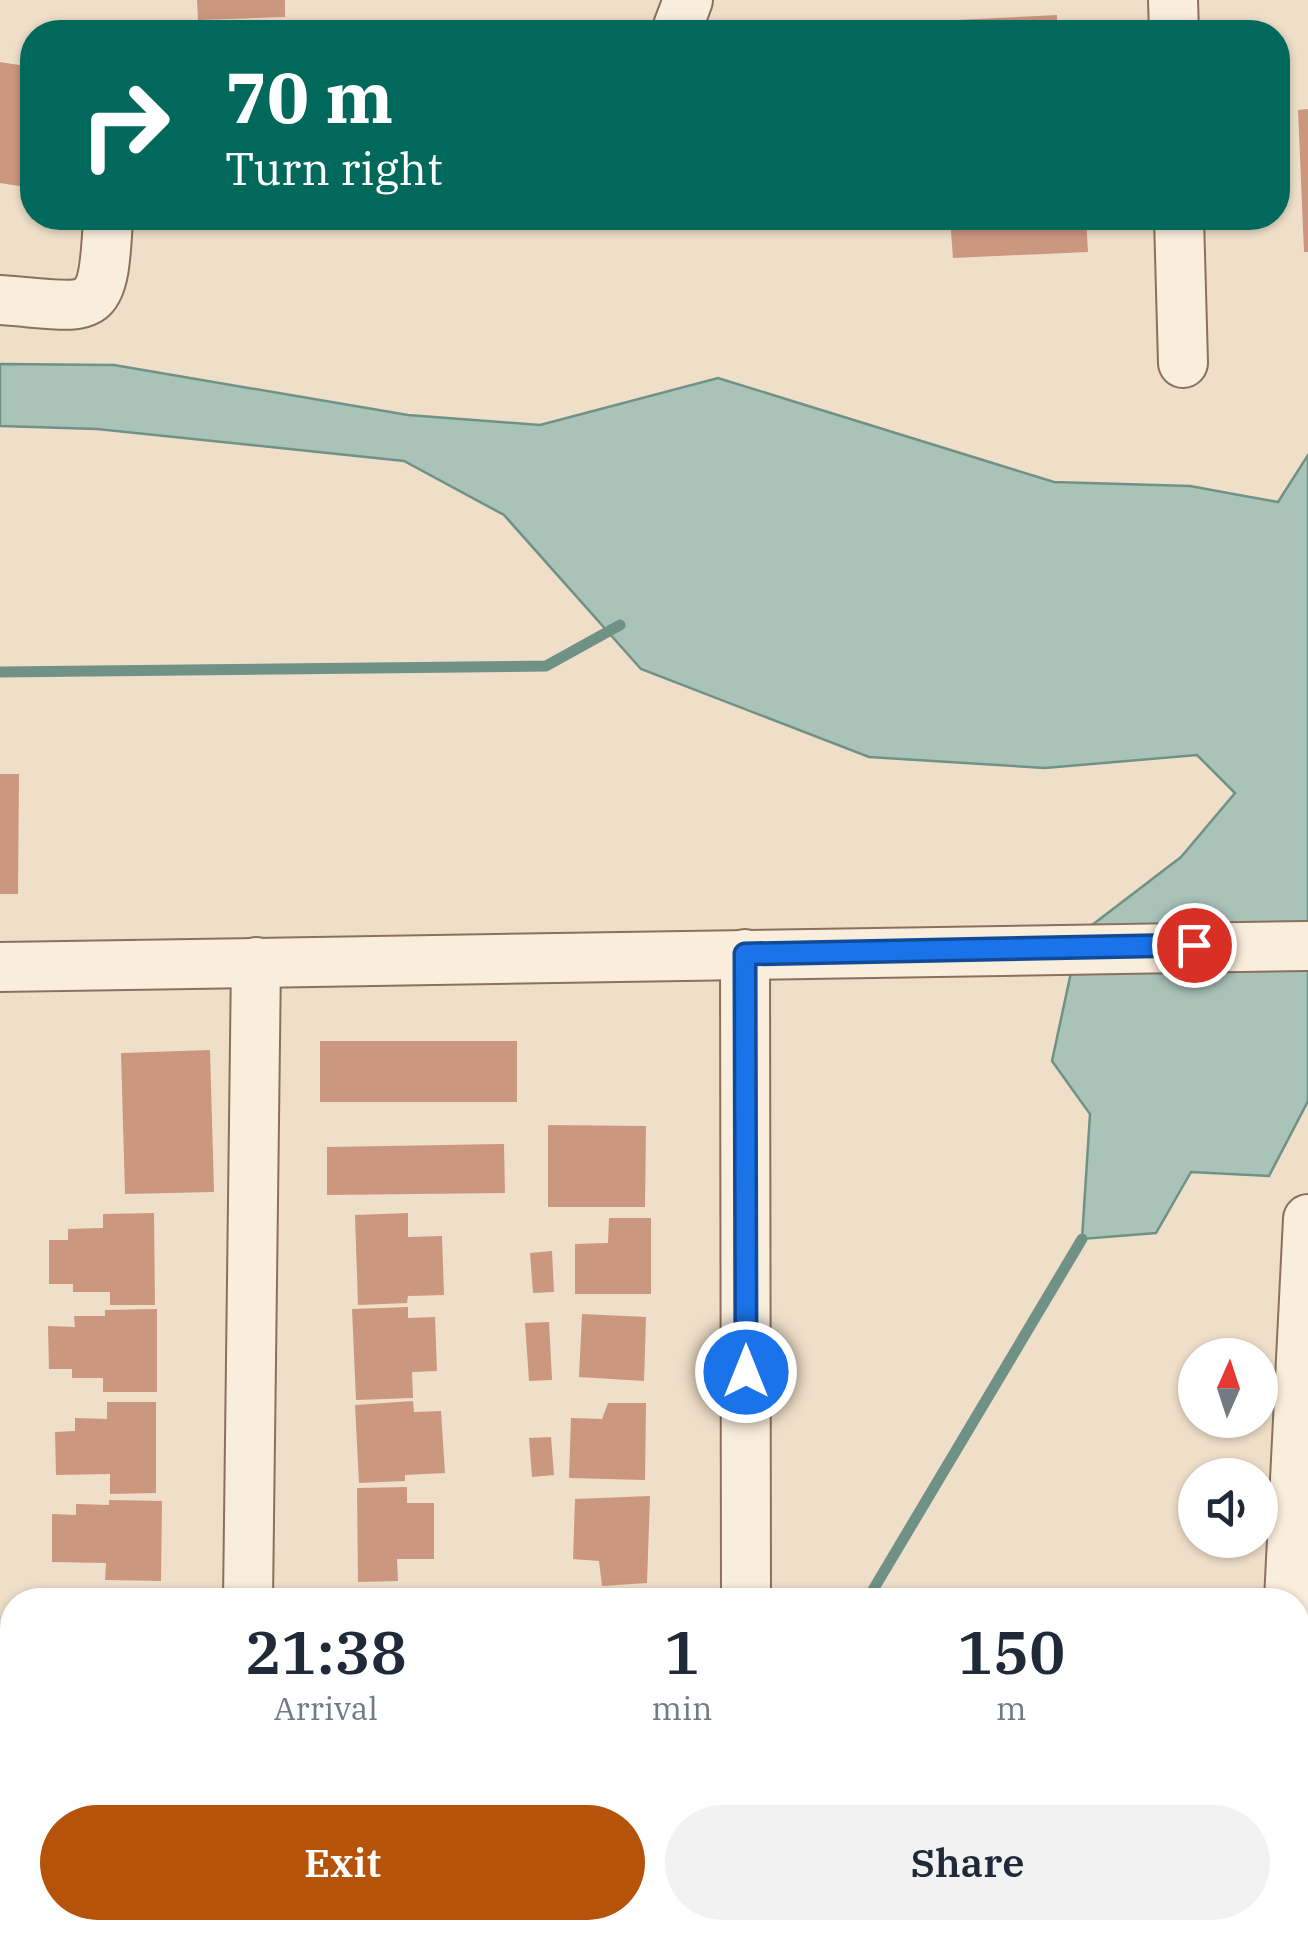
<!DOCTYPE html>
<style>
:root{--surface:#fff;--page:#f2f2f3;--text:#1f2937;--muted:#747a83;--accent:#b45309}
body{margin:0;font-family:"IBM Plex Serif",serif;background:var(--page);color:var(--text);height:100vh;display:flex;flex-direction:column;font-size:38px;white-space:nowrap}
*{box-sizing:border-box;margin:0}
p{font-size:32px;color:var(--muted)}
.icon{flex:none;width:55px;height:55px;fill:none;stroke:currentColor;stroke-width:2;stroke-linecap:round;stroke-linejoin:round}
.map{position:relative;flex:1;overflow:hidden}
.side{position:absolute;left:0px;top:1588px;width:1310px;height:352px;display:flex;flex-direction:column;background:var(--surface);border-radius:40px 40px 0 0;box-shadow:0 2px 8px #0004}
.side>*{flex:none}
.hud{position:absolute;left:20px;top:20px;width:1270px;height:210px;border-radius:40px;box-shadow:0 2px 8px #0004;background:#00695c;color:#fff;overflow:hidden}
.needle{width:65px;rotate:3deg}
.fabs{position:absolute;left:1178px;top:1338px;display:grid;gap:20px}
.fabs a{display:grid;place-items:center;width:100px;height:100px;border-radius:50%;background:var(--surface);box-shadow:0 2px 8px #0004;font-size:50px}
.pin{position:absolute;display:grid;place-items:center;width:85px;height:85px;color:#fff;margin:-42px;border:5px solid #fff;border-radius:50%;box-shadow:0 2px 10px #0007}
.me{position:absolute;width:110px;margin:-55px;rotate:0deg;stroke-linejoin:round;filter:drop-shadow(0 0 8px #0008)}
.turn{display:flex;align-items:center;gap:35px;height:210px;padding:0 40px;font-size:45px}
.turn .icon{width:130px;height:130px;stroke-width:2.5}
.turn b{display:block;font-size:70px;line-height:85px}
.eta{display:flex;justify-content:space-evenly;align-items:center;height:170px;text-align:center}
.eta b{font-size:60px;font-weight:600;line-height:70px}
.cta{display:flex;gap:20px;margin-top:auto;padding:20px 40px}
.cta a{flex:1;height:115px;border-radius:60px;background:var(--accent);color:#fff;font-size:40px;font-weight:600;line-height:115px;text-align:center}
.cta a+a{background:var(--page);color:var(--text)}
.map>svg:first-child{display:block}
.water{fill:#a9c3b9;stroke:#709286;stroke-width:2.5}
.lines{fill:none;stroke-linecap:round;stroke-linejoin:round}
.stream{stroke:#709286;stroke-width:11}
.building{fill:#cc977f}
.minor-casing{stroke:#8b715d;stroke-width:52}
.minor{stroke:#f9eddc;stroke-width:48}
.route-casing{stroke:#114b97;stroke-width:25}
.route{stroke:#1a73e8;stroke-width:18}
</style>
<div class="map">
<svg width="1308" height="1939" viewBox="0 0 1308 1939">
<rect width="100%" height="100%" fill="#efdfc9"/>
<polygon class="water" points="0,364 114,365 408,415 540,425 718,378 1054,482 1190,486 1278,502 1308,455 1308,1101 1269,1176 1191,1172 1156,1233 1082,1239 1090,1114 1052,1061 1079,935 1181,857 1235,793 1197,755 1045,768 869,757 641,669 504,515 404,461 97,429 0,426"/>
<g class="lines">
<g class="stream">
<polyline points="0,672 546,666 620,625"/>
<polyline points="867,1600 1082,1239"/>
<polyline points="824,1939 824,1928"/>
</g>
</g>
<g class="building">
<polygon points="197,0 285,0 285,17 198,20"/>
<polygon points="1057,15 1057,32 956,32 956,20"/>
<polygon points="0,62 32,67 32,145 26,187 0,183"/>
<polygon points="1308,109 1308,252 1304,252 1298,110"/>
<polygon points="210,218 269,218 268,227 210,223"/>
<polygon points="950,218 1086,218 1088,252 953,258"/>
<polygon points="0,774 19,774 18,894 0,894"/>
<rect x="320" y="1041" width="197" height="61"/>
<polygon points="210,1050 214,1192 125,1194 121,1053"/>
<polygon points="548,1125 646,1126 645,1207 548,1207"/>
<polygon points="504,1144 505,1193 327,1195 327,1147"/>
<polygon points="154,1213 155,1305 110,1305 110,1292 73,1292 73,1284 49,1284 49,1240 68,1240 68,1229 103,1228 103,1214"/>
<polygon points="408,1213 408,1237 442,1236 444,1295 408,1296 407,1303 358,1305 355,1215"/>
<polygon points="609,1218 651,1218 651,1294 575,1294 575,1244 608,1243"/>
<polygon points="552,1251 554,1292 533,1293 530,1253"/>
<polygon points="408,1307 408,1318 435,1317 437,1371 412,1372 413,1398 356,1400 352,1309"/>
<polygon points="157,1309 157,1392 103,1392 103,1378 72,1378 72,1369 49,1369 48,1326 75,1327 74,1316 105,1316 105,1310"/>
<polygon points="582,1314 646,1317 644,1381 579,1377"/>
<polygon points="549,1322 552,1380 529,1381 525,1323"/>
<polygon points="413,1401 414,1412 441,1411 445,1473 405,1475 405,1481 359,1483 355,1405"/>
<polygon points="107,1402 156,1402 156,1493 110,1494 110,1474 56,1475 55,1432 75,1431 75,1418 107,1419"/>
<polygon points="608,1403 646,1403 645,1480 569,1478 571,1418 602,1419"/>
<polygon points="551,1437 554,1475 532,1477 529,1438"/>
<polygon points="407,1487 407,1503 434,1503 434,1559 397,1559 398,1581 358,1582 357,1488"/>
<polygon points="650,1496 647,1583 602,1586 599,1561 573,1559 575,1499"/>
<polygon points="109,1500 162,1501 161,1581 105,1580 106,1563 52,1562 52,1514 76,1515 76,1504 109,1505"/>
<polygon points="0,1902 12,1902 13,1939 0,1939"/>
<rect x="27" y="1928" width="70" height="11"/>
<polygon points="134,1928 226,1928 225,1939 133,1939"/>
<rect x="239" y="1928" width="70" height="11"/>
<rect x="322" y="1928" width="69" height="11"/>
<rect x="432" y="1928" width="88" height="11"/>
<polygon points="537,1928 605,1928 605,1939 538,1939"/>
<rect x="617" y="1928" width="57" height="11"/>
</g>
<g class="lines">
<g class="minor-casing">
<g id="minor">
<polyline points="1173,0 1174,32"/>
<polyline points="676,32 688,0"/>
<polyline points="1179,218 1183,363"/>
<path d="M0,300C96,307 103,321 108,218"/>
<polyline points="745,954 746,1600"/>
<polyline points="0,967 1308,946"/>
<polyline points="248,1600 256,962"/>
<polyline points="1289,1600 1308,1219"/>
<polyline points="747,1928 747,1939"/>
<polyline points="1275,1939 1275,1928"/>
</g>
</g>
<use href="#minor" class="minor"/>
</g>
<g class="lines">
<g class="route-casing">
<polyline id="route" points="746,1372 745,954 1194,945"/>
</g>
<use href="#route" class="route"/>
</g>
</svg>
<div class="fabs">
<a><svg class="needle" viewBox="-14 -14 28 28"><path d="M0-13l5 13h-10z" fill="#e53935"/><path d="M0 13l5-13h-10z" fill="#747a83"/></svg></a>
<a><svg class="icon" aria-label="sound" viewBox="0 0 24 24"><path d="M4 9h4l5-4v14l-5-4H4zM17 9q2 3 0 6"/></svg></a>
</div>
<div class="pin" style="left:1194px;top:945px;background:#d93025"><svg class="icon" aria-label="arrive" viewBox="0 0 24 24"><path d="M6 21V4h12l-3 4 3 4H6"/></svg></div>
<svg class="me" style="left:746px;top:1372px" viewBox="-20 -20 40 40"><circle r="17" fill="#1a73e8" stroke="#fff" stroke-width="3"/><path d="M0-11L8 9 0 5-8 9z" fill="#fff"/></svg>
<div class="hud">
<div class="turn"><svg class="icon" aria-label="right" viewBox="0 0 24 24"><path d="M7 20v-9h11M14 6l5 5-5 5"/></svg><div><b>70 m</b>Turn right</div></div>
</div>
<section class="side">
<div class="eta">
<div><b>21:38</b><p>Arrival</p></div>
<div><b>1</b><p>min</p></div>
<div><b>150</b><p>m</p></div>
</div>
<div class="cta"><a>Exit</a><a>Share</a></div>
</section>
</div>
